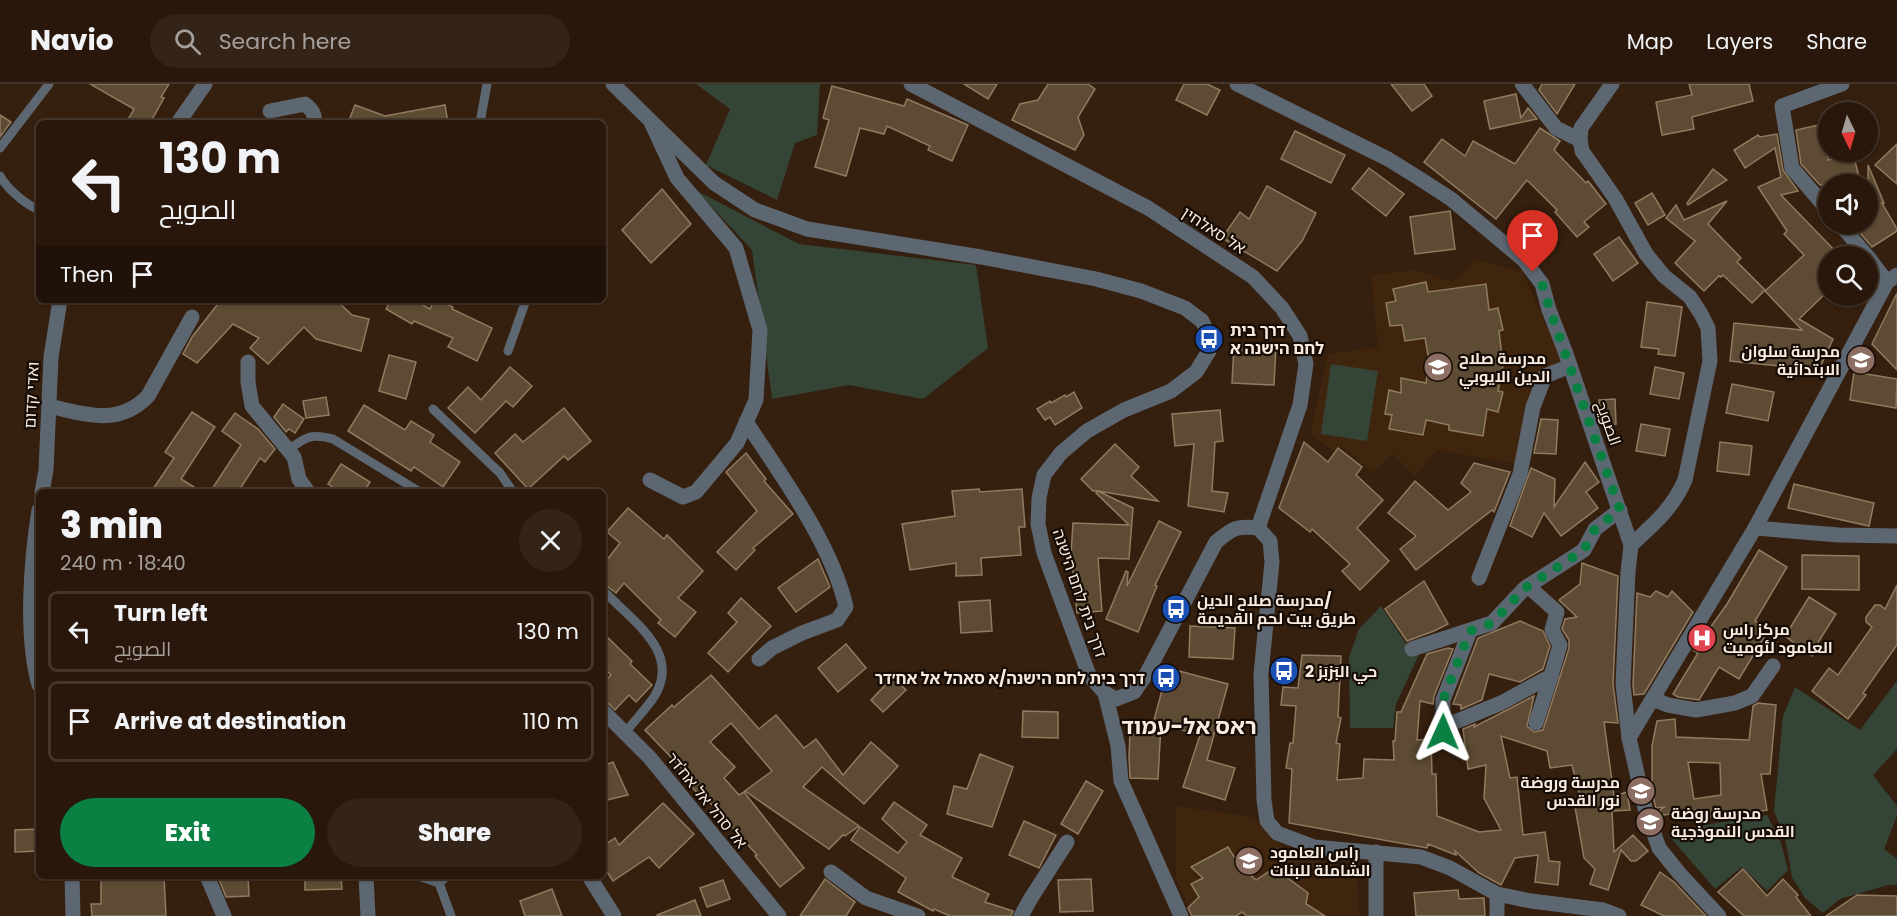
<!DOCTYPE html>
<meta charset="utf-8">
<style>
:root{--surface:#28170a;--page:#342418;--text:#f1f3f6;--muted:#a59f9c;--line:#44362b;--accent:#0b8043}
body{margin:0;font-family:Poppins,Cairo,"Noto Sans Hebrew",sans-serif;background:var(--page);color:var(--text);height:100vh;display:flex;flex-direction:column;font-size:22px;white-space:nowrap}
*{box-sizing:border-box;margin:0}
p{font-size:20px;color:var(--muted)}
.icon{flex:none;width:33px;height:33px;fill:none;stroke:currentColor;stroke-width:2;stroke-linecap:round;stroke-linejoin:round}
.map{position:relative;flex:1;overflow:hidden}
.panel{position:absolute;left:36px;top:405px;width:570px;height:390px;display:flex;flex-direction:column;background:var(--surface);border-radius:9px;box-shadow:0 2px 4px #0004,0 0 0 2px var(--line)}
.panel>*{flex:none}
.hud{position:absolute;left:36px;top:36px;width:570px;height:183px;border-radius:9px;box-shadow:0 2px 4px #0004,0 0 0 2px var(--line);background:#28170a;color:var(--text);overflow:hidden}
.needle{width:39px;rotate:175deg}
.fabs{position:absolute;left:1818px;top:18px;display:grid;gap:12px}
.fabs a{display:grid;place-items:center;width:60px;height:60px;border-radius:50%;background:var(--surface);box-shadow:0 2px 4px #0004,0 0 0 2px var(--line);font-size:30px}
.pin{position:absolute;display:grid;place-items:center;width:51px;height:51px;color:#fff;margin:-62px -26px;border-radius:50% 50% 50% 0;rotate:-45deg;box-shadow:0 0 6px #0007}
.pin .icon{rotate:45deg}
.me{position:absolute;width:66px;margin:-33px;rotate:1deg;stroke-linejoin:round;filter:drop-shadow(0 0 4px #0008)}
.turn{display:flex;align-items:center;gap:21px;height:126px;padding:0 24px;font-size:27px}
.turn .icon{width:78px;height:78px;stroke-width:2.5}
.turn b{display:block;font-size:42px;line-height:51px}
.then{display:flex;align-items:center;height:57px;padding:0 24px;background:#0003;gap:12px;font-size:22px}
.round{display:grid;place-items:center;flex:none;width:63px;height:63px;border-radius:32px;background:var(--page)}
.summary{display:flex;align-items:center;justify-content:space-between;height:102px;padding:0 24px}
h1{font-size:36px;font-weight:800;line-height:45px}
.button{display:flex;gap:12px;margin-top:auto;padding:12px 24px}
.button a{flex:1;height:69px;border-radius:36px;background:var(--accent);color:#fff;font-size:24px;font-weight:800;line-height:69px;text-align:center}
.button a+a{background:var(--page);color:var(--text)}
ul{padding:0;list-style:none}
li{display:flex;align-items:center;gap:18px;height:81px;margin:0 12px 9px;padding:0 12px;border:3px solid var(--line);border-radius:9px}
li div{flex:1}
li b{display:block;font-size:22px}
li em{font-style:normal}
header{display:flex;align-items:center;gap:36px;box-sizing:border-box;height:84px;padding:0 30px;background:var(--surface);border-bottom:2px solid var(--line)}
header strong{font-size:28px}
nav{display:flex;gap:33px;margin-inline-start:auto;font-size:21px}
.search{width:420px;height:54px;background:var(--page);display:flex;align-items:center;gap:15px;box-sizing:border-box;padding:0 21px;border-radius:33px;color:var(--muted);font-size:22px}
.map>svg:first-child{display:block}
.built{fill:#40250e}
.green{fill:#344436}
.building{fill:#5d4b33;stroke:#8f7b61;stroke-width:1.5;fill-rule:evenodd}
.lines{fill:none;stroke-linecap:round;stroke-linejoin:round}
.service{stroke:#5d6771;stroke-width:9}
.minor{stroke:#5d6771;stroke-width:15}
.tertiary{stroke:#5d6771;stroke-width:15}
.route{stroke:#0b8043;stroke-width:10;stroke-dasharray:0 18}
.labels{text-anchor:middle;stroke-width:4.5;stroke-linejoin:round;paint-order:stroke}
.street-label{font-size:16px;fill:#faebe0;stroke:#150c05}
.poi-label{font-size:16px;font-weight:bold;fill:#faebe0;stroke:#150c05;text-anchor:start}
.district-label{font-size:22px;font-weight:bold;fill:#faebe0;stroke:#150c05}
</style>
<header>
<strong>Navio</strong>
<div class="search"><svg class="icon" aria-label="search" viewBox="0 0 24 24"><circle cx="10" cy="10" r="6"/><path d="M15 15l6 6"/></svg>Search here</div>
<nav><a>Map</a><a>Layers</a><a>Share</a></nav>
</header>
<div class="map">
<svg width="1897" height="832" viewBox="0 0 1897 832">
<rect width="100%" height="100%" fill="#351f0e"/>
<g class="built">
<polygon points="1476,176 1522,187 1561,275 1540,292 1518,380 1437,366 1415,392 1392,369 1373,389 1341,362 1333,367 1310,350 1328,270 1378,263 1371,191 1416,186 1453,198"/>
<polygon points="1176,722 1253,733 1286,766 1357,788 1359,832 1193,832 1176,796"/>
</g>
<g class="green">
<polygon points="696,0 820,0 817,51 795,59 777,116 706,81 730,25"/>
<polygon points="697,107 799,160 976,181 988,264 923,315 849,301 772,315 752,166"/>
<polygon points="1331,280 1378,287 1367,357 1321,350"/>
<polygon points="1381,522 1407,561 1421,566 1396,620 1393,644 1350,644 1349,573 1359,545"/>
<polygon points="1897,597 1897,665 1873,691 1897,722 1897,732 1884,765 1897,775 1897,801 1888,801 1840,815 1823,829 1805,814 1792,793 1785,754 1774,727 1783,632 1795,603 1860,646"/>
<polygon points="1767,731 1781,759 1788,786 1767,807 1742,783 1715,805 1670,753 1705,741"/>
</g>
<g class="building">
<polygon points="90,0 169,0 161,13 164,14 150,39 126,39 134,25"/>
<polygon points="964,0 997,0 988,15"/>
<polygon points="1048,0 1088,0 1095,5 1078,33 1084,51 1075,66 1012,36 1020,20 1038,16"/>
<polygon points="1184,0 1207,0 1220,6 1207,31 1176,16"/>
<polygon points="1391,0 1424,0 1432,12 1412,27"/>
<polygon points="1542,0 1575,0 1557,30 1539,6"/>
<polygon points="1689,0 1749,0 1753,17 1692,33 1694,45 1662,51 1656,18 1692,11"/>
<polygon points="832,2 904,22 907,15 968,41 952,77 928,66 930,62 887,42 884,50 860,44 846,92 815,83 829,36 823,34"/>
<polygon points="1516,10 1521,34 1528,24 1537,35 1490,45 1484,17"/>
<polygon points="355,21 385,32 445,21 448,39 348,39"/>
<polygon points="0,31 11,38 0,53"/>
<polygon points="1828,39 1828,76 1853,70 1861,100 1820,101 1801,80 1796,46"/>
<polygon points="1540,44 1560,57 1554,66 1586,99 1588,97 1606,120 1584,138 1589,143 1577,153 1555,128 1557,126 1527,96 1496,135 1424,78 1442,55 1465,72 1473,57 1515,80"/>
<polygon points="1295,47 1345,71 1331,99 1281,75"/>
<polygon points="1777,50 1783,86 1798,107 1781,111 1840,172 1828,172 1828,207 1799,235 1833,255 1818,288 1781,285 1781,282 1730,277 1734,239 1802,246 1765,207 1804,171 1784,150 1787,147 1758,103 1781,93 1775,64 1745,84 1734,66 1758,51 1760,53"/>
<polygon points="1897,60 1897,100 1875,81"/>
<polygon points="1868,81 1884,119 1882,119 1897,145 1897,147 1872,163 1855,143 1860,140 1868,140"/>
<polygon points="1369,84 1404,110 1386,132 1352,105"/>
<polygon points="1713,85 1727,96 1688,121 1687,119"/>
<polygon points="1267,102 1316,129 1302,157 1277,187 1222,154 1240,128 1249,135"/>
<polygon points="662,105 691,140 651,179 622,146"/>
<polygon points="1652,109 1665,131 1648,141 1635,119"/>
<polygon points="1727,117 1708,140 1741,174 1737,178 1765,206 1752,219 1723,191 1721,193 1719,192 1704,207 1675,179 1695,157 1666,134 1676,121 1684,136"/>
<polygon points="1450,127 1455,165 1415,170 1410,133"/>
<polygon points="1619,153 1638,179 1613,197 1594,170"/>
<polygon points="1426,198 1428,208 1486,200 1489,226 1498,224 1503,246 1499,247 1503,281 1498,307 1503,308 1498,328 1487,325 1483,352 1449,346 1449,341 1426,336 1423,351 1389,345 1392,331 1385,330 1389,306 1401,309 1401,294 1426,299 1429,276 1425,254 1405,257 1402,241 1390,242 1386,219 1396,217 1393,205"/>
<polygon points="1897,209 1897,286 1872,260"/>
<polygon points="221,216 336,216 352,231 369,235 361,267 316,255 304,243 268,280 250,264 259,254 233,240 197,279 183,270 192,253"/>
<polygon points="391,216 414,216 430,225 434,216 437,216 453,223 452,225 492,244 477,277 448,263 453,254 414,237 412,240 386,225"/>
<polygon points="1647,218 1682,223 1675,272 1658,270 1659,265 1641,263"/>
<polygon points="1234,260 1276,261 1274,301 1232,299"/>
<polygon points="389,271 416,278 406,315 379,307"/>
<polygon points="510,283 532,302 513,323 506,317 475,349 448,324 468,303 481,316"/>
<polygon points="1655,283 1684,289 1679,315 1650,310"/>
<polygon points="1854,288 1897,295 1896,324 1850,316"/>
<polygon points="1732,300 1774,308 1768,337 1726,329"/>
<polygon points="1074,308 1082,324 1055,341 1050,333 1045,336 1037,325 1050,317 1051,319 1065,311 1066,313"/>
<polygon points="326,313 329,331 306,334 303,317"/>
<polygon points="1615,315 1616,340 1601,341 1599,316"/>
<polygon points="283,320 304,335 295,349 289,345 286,348 274,333"/>
<polygon points="364,321 405,346 411,337 434,351 430,358 460,378 443,403 414,383 411,387 348,347"/>
<polygon points="564,324 591,357 568,376 564,372 528,405 495,369 515,350 523,358"/>
<polygon points="1220,326 1223,357 1215,358 1212,407 1228,409 1224,428 1188,422 1194,360 1175,362 1172,330"/>
<polygon points="192,328 215,343 181,395 202,408 151,408 174,374 165,368"/>
<polygon points="235,329 258,345 275,365 265,378 260,374 238,408 210,408 241,361 222,347"/>
<polygon points="1541,335 1558,336 1556,370 1534,369"/>
<polygon points="1641,340 1670,345 1665,372 1636,367"/>
<polygon points="1304,358 1328,378 1338,364 1362,383 1356,391 1383,416 1357,444 1389,477 1360,506 1342,487 1350,480 1312,445 1310,448 1279,424"/>
<polygon points="1720,358 1752,362 1749,391 1717,387"/>
<polygon points="1115,360 1139,383 1131,392 1158,417 1098,407 1133,424 1129,475 1098,474 1102,527 1077,529 1071,470 1073,439 1129,441 1096,409 1098,407 1093,407 1081,395"/>
<polygon points="746,369 766,395 764,397 793,430 753,464 755,466 736,486 717,468 757,427 726,388"/>
<polygon points="1585,378 1599,398 1586,408 1598,424 1561,452 1544,429 1532,453 1510,442 1531,384 1555,395 1554,423"/>
<polygon points="1474,379 1510,388 1494,428 1492,426 1416,486 1400,465 1416,452 1388,429 1415,397 1448,426 1471,408 1461,399"/>
<polygon points="341,380 370,398 364,408 340,408 328,400"/>
<polygon points="1794,400 1874,419 1869,442 1788,424"/>
<polygon points="979,405 980,408 1022,405 1025,443 1019,443 1021,471 981,474 982,491 956,492 956,479 910,486 902,440 955,432 952,407"/>
<polygon points="628,424 664,455 667,451 703,487 678,514 696,528 675,553 658,539 661,536 624,499 616,509 603,499 603,481 620,459 607,448"/>
<polygon points="1159,437 1181,448 1155,501 1157,502 1138,548 1106,535 1126,487 1128,488 1127,502"/>
<polygon points="1759,466 1787,483 1755,537 1769,545 1739,595 1719,583 1699,616 1678,613 1673,610 1698,569 1693,566 1708,542 1710,544 1727,520"/>
<polygon points="1802,471 1859,472 1859,506 1802,505"/>
<polygon points="818,475 830,503 796,528 778,504"/>
<polygon points="1582,479 1618,492 1613,600 1618,639 1604,638 1614,712 1627,708 1630,726 1612,727 1614,768 1633,751 1648,767 1636,777 1631,777 1621,766 1608,806 1590,800 1595,785 1584,774 1575,723 1582,721 1572,681 1550,684 1547,667 1501,652 1510,694 1517,693 1523,751 1545,748 1549,777 1560,778 1558,801 1535,798 1538,771 1515,774 1501,801 1479,789 1455,767 1456,771 1428,760 1427,764 1289,739 1292,685 1286,684 1290,659 1293,659 1296,622 1281,621 1283,603 1298,604 1302,571 1341,572 1338,633 1341,634 1336,659 1340,660 1337,696 1363,694 1364,675 1394,676 1393,657 1395,657 1397,628 1401,628 1427,570 1448,564 1453,565 1434,612 1433,620 1420,617 1417,656 1431,655 1432,690 1436,690 1437,732 1479,748 1501,746 1484,714 1486,681 1468,685 1463,645 1475,640 1474,643 1534,612 1527,642 1534,648 1543,646 1569,564 1569,556 1562,545 1565,535 1577,533 1559,516 1580,500"/>
<polygon points="1424,497 1448,540 1434,547 1407,557 1385,525"/>
<polygon points="1897,501 1897,561 1863,609 1866,611 1848,635 1812,607 1829,584 1838,591 1872,543 1866,538 1866,533 1875,521 1880,521 1885,525"/>
<polygon points="1656,507 1668,513 1672,507 1693,528 1644,610 1634,611 1633,600 1637,509 1650,513"/>
<polygon points="1809,513 1836,530 1817,560 1820,562 1812,572 1785,552"/>
<polygon points="741,514 771,542 728,588 708,569 737,538 728,529"/>
<polygon points="990,516 992,547 961,549 959,518"/>
<polygon points="1520,537 1543,547 1550,562 1543,585 1520,598 1489,590 1482,616 1461,625 1461,621 1453,620 1478,554"/>
<polygon points="1190,542 1235,544 1233,575 1189,573"/>
<polygon points="603,549 632,577 630,580 652,601 636,618 629,611 615,626 609,620 603,618 603,599 611,591 603,583"/>
<polygon points="846,560 866,584 838,608 818,584"/>
<polygon points="1168,584 1228,600 1207,676 1235,684 1225,716 1183,703 1200,651 1161,640 1158,695 1130,694 1129,672 1130,650 1150,651"/>
<polygon points="711,591 759,645 776,631 804,664 816,655 843,691 871,658 898,682 864,720 822,683 803,703 859,742 845,752 843,751 829,765 745,707 772,687 731,639 710,658 735,683 724,694 739,711 744,708 804,784 780,803 755,772 757,771 705,713 703,715 684,695 688,691 645,646 672,621 674,623"/>
<polygon points="893,593 906,606 883,628 871,616"/>
<path d="M1758,619L1776,621L1770,690H1761L1767,726L1712,734L1702,725L1658,732L1657,729L1664,723L1656,724L1650,701L1652,700V662L1657,637L1675,635L1676,653L1749,656L1753,622ZM1688,678L1720,679L1721,711L1694,715Z"/>
<polygon points="1023,627 1058,628 1058,654 1022,653"/>
<polygon points="980,670 1013,683 992,743 947,730 954,702 967,705"/>
<polygon points="613,678 628,711 603,717 603,682"/>
<polygon points="1086,697 1103,707 1078,750 1061,740"/>
<polygon points="894,718 927,741 920,751 962,774 952,793 989,810 985,818 1013,827 1011,832 950,832 934,825 933,827 898,808 906,794 851,756 860,743 898,769 907,758 882,735"/>
<polygon points="663,719 694,750 659,784 649,773 613,797 603,782 603,762 615,754 619,761"/>
<polygon points="1024,737 1056,751 1039,784 1009,771"/>
<polygon points="39,745 39,767 15,768 15,746"/>
<polygon points="1228,763 1238,779 1256,796 1274,784 1308,809 1306,820 1325,832 1247,832 1242,828 1236,832 1192,832 1188,824 1199,813 1191,800 1203,794 1191,783"/>
<polygon points="1743,785 1767,812 1783,795 1798,811 1796,813 1811,832 1744,832 1718,808"/>
<polygon points="1660,788 1674,798 1706,832 1664,832 1641,821"/>
<polygon points="101,792 164,792 166,832 92,832 91,820 101,820"/>
<polygon points="248,792 249,812 226,813 218,793"/>
<polygon points="305,792 341,792 342,805 305,806"/>
<polygon points="825,795 855,818 846,832 800,832"/>
<polygon points="1091,795 1093,827 1060,828 1058,796"/>
<polygon points="723,796 730,815 707,823 700,804"/>
<polygon points="552,805 562,832 525,832 520,817"/>
<polygon points="1458,806 1459,815 1484,814 1485,832 1416,832 1414,809"/>
<polygon points="1857,811 1897,812 1897,832 1826,832"/>
<polygon points="695,816 701,832 657,832 657,831"/>
</g>
<g class="lines">
<g class="service">
<polyline points="480,39 487,0"/>
<polyline points="0,64 49,0"/>
<path d="M0,92C7,105 25,120 39,126"/>
<polyline points="508,267 526,216"/>
<polyline points="433,325 500,389 513,408"/>
<path d="M288,366C306,353 311,349 333,355L420,408"/>
<path d="M603,506C629,535 683,567 654,613C646,625 634,637 625,649"/>
<polyline points="418,792 439,799 447,792"/>
<polyline points="439,799 451,832"/>
</g>
<g class="minor">
<polyline points="911,0 1148,124 1253,193 1282,224 1300,252 1306,280 1300,321 1258,444"/>
<polyline points="1522,0 1556,44 1580,56"/>
<path d="M1612,0L1581,44L1580,56L1582,67L1615,114L1646,170L1664,192L1690,213L1701,230L1708,244L1710,277L1685,396C1673,424 1653,441 1631,461"/>
<path d="M270,27L305,20C311,25 316,30 314,39"/>
<polyline points="178,39 205,0"/>
<polyline points="1828,126 1792,84 1782,22 1842,0"/>
<polyline points="1840,140 1867,172"/>
<polyline points="1868,173 1887,198 1897,191"/>
<polyline points="248,278 248,298 252,322 294,373 299,395 308,408"/>
<path d="M49,322C85,330 118,343 148,312L192,233"/>
<path d="M746,338C782,392 832,461 846,523L837,536L802,549L772,564L759,575"/>
<polyline points="650,396 683,413 696,408 737,359 756,316 760,246 736,164 677,94 651,38"/>
<polyline points="42,408 46,386 51,273 60,216"/>
<path d="M39,426C31,476 25,552 39,601"/>
<polyline points="1755,444 1839,451 1897,452"/>
<polyline points="1479,494 1520,390 1533,323 1545,292 1570,282"/>
<polyline points="1528,502 1557,528 1552,546 1560,561 1551,592"/>
<polyline points="1412,565 1492,539 1525,504 1584,466 1595,445 1620,426"/>
<polyline points="1105,609 1118,662 1121,697 1181,832"/>
<polyline points="1653,615 1668,621 1696,626 1735,619 1752,612 1773,582"/>
<polyline points="603,627 650,674 779,832"/>
<polyline points="1455,638 1501,619 1551,592 1536,639"/>
<polyline points="1443,648 1443,616 1470,547"/>
<polyline points="1629,654 1755,444 1887,198"/>
<polyline points="1376,768 1376,832"/>
<polyline points="831,788 866,814 918,832"/>
<polyline points="72,792 73,832"/>
<polyline points="207,792 224,832"/>
<polyline points="366,792 368,832"/>
<polyline points="589,792 614,832"/>
<polyline points="1021,832 1031,814 1067,758"/>
<polyline points="1497,832 1497,810"/>
</g>
<g class="tertiary">
<path d="M613,0L714,99L755,126L807,145L981,173L1096,195L1141,207L1185,224L1202,237L1209,251V267L1196,288L1171,307L1124,326L1087,347L1061,369L1044,391L1039,414L1038,440L1044,469L1089,591L1105,609L1116,615L1134,608L1147,589L1216,458C1232,445 1236,441 1258,444L1270,457L1272,478L1261,590L1264,716L1267,737L1277,749L1314,763L1421,773L1450,784L1497,810L1531,817L1603,826L1619,832"/>
<polyline points="1237,0 1388,75 1417,93 1451,115 1524,176 1542,200 1549,226 1565,267 1631,461 1628,488 1623,600 1629,654 1645,724 1659,764 1679,789 1719,832"/>
</g>
</g>
<g class="lines">
<polyline class="route" points="1443,648 1443,616 1470,547 1492,539 1525,504 1584,466 1595,445 1620,426 1550,226 1542,200 1533,188"/>
</g>
<defs>
<g id="bus-disc" transform="scale(1.5)"><circle r="9.5" fill="#1a4fb4" stroke="#150c05"/><path d="M-5-6H5V4H4V6H2V4H-2V6H-4V4H-5ZM-3.5-4V0h7V-4ZM-3.5 1.2v1.5H-2V1.2ZM2 1.2v1.5H3.5V1.2Z" fill="#fff"/></g>
<g id="school-disc" transform="scale(1.5)"><circle r="9.5" fill="#8d6e63" stroke="#150c05"/><path d="M0-5L7-2L0 1L-7-2ZM-4 1L0 2.5L4 1V4Q0 6-4 4Z" fill="#fff"/></g>
<g id="hospital-disc" transform="scale(1.5)"><circle r="9.5" fill="#e0444e" stroke="#150c05"/><path d="M-5-5h3v3.5h4V-5h3V5h-3V1.5h-4V5h-3Z" fill="#fff"/></g>
</defs>
<g fill-rule="evenodd">
<use href="#bus-disc" x="1209" y="255"/>
<use href="#school-disc" x="1861" y="276"/>
<use href="#school-disc" x="1438" y="283"/>
<use href="#bus-disc" x="1176" y="525"/>
<use href="#hospital-disc" x="1702" y="554"/>
<use href="#bus-disc" x="1284" y="587"/>
<use href="#bus-disc" x="1166" y="594"/>
<use href="#school-disc" x="1641" y="707"/>
<use href="#school-disc" x="1650" y="738"/>
<use href="#school-disc" x="1249" y="777"/>
</g>
<g class="labels">
<g class="street-label">
<text transform="translate(1214 146) rotate(33)" y="6">אל סאלחין</text>
<text transform="translate(31 311) rotate(-87)" y="6">ואדי קדום</text>
<text transform="translate(1609 339) rotate(71)" y="6">الصويح</text>
<text transform="translate(1080 509) rotate(71)" y="6">דרך בית לחם הישנה</text>
<text transform="translate(707 716) rotate(51)" y="6">אל סהל אל אח'דר</text>
</g>
<g class="poi-label">
<text x="1230" y="252">דרך בית<tspan x="1230" dy="18">לחם הישנה א</tspan></text>
<text x="1840" y="273" text-anchor="end">مدرسة سلوان<tspan x="1840" dy="18">الابتدائية</tspan></text>
<text x="1459" y="280">مدرسة صلاح<tspan x="1459" dy="18">الدين الايوبي</tspan></text>
<text x="1197" y="522">مدرسة صلاح الدين/<tspan x="1197" dy="18">طريق بيت لحم القديمة</tspan></text>
<text x="1723" y="551">مركز راس<tspan x="1723" dy="18">العامود لئوميت</tspan></text>
<text x="1305" y="593">حي البَزبَز 2</text>
<text x="1145" y="600" text-anchor="end">דרך בית לחם הישנה/א סאהל אל אח׳דר</text>
<text x="1620" y="704" text-anchor="end">مدرسة وروضة<tspan x="1620" dy="18">نور القدس</tspan></text>
<text x="1671" y="735">مدرسة روضة<tspan x="1671" dy="18">القدس النموذجية</tspan></text>
<text x="1270" y="774">راس العامود<tspan x="1270" dy="18">الشاملة للبنات</tspan></text>
</g>
<g class="district-label">
<text x="1189" y="650">ראס אל-עמוד</text>
</g>
</g>
</svg>
<div class="fabs">
<a><svg class="needle" viewBox="-14 -14 28 28"><path d="M0-13l5 13h-10z" fill="#e53935"/><path d="M0 13l5-13h-10z" fill="#a59f9c"/></svg></a>
<a><svg class="icon" aria-label="sound" viewBox="0 0 24 24"><path d="M4 9h4l5-4v14l-5-4H4zM17 9q2 3 0 6"/></svg></a>
<a><svg class="icon" aria-label="search" viewBox="0 0 24 24"><circle cx="10" cy="10" r="6"/><path d="M15 15l6 6"/></svg></a>
</div>
<div class="pin" style="left:1533px;top:188px;background:#d93025"><svg class="icon" aria-label="arrive" viewBox="0 0 24 24"><path d="M6 21V4h12l-3 4 3 4H6"/></svg></div>
<svg class="me" style="left:1443px;top:648px" viewBox="-20 -20 40 40"><path d="M0-17L14 15 0 8-14 15z" fill="#0b8043" stroke="#fff" stroke-width="4"/></svg>
<div class="hud">
<div class="turn"><svg class="icon" aria-label="left" viewBox="0 0 24 24"><path d="M17 20v-9H6M10 6l-5 5 5 5"/></svg><div><b>130 m</b>الصويح</div></div>
<div class="then">Then<svg class="icon" aria-label="arrive" viewBox="0 0 24 24"><path d="M6 21V4h12l-3 4 3 4H6"/></svg></div>
</div>
<section class="panel">
<div class="summary"><div><h1>3 min</h1><p>240 m · 18:40</p></div><a class="round"><svg class="icon" aria-label="close" viewBox="0 0 24 24"><path d="M6 6l12 12M18 6L6 18"/></svg></a></div>
<ul>
<li><svg class="icon" aria-label="left" viewBox="0 0 24 24"><path d="M17 20v-9H6M10 6l-5 5 5 5"/></svg><div><b>Turn left</b><p>الصويح</p></div><em>130 m</em></li>
<li><svg class="icon" aria-label="arrive" viewBox="0 0 24 24"><path d="M6 21V4h12l-3 4 3 4H6"/></svg><div><b>Arrive at destination</b></div><em>110 m</em></li>
</ul>
<div class="button"><a>Exit</a><a>Share</a></div>
</section>
</div>
